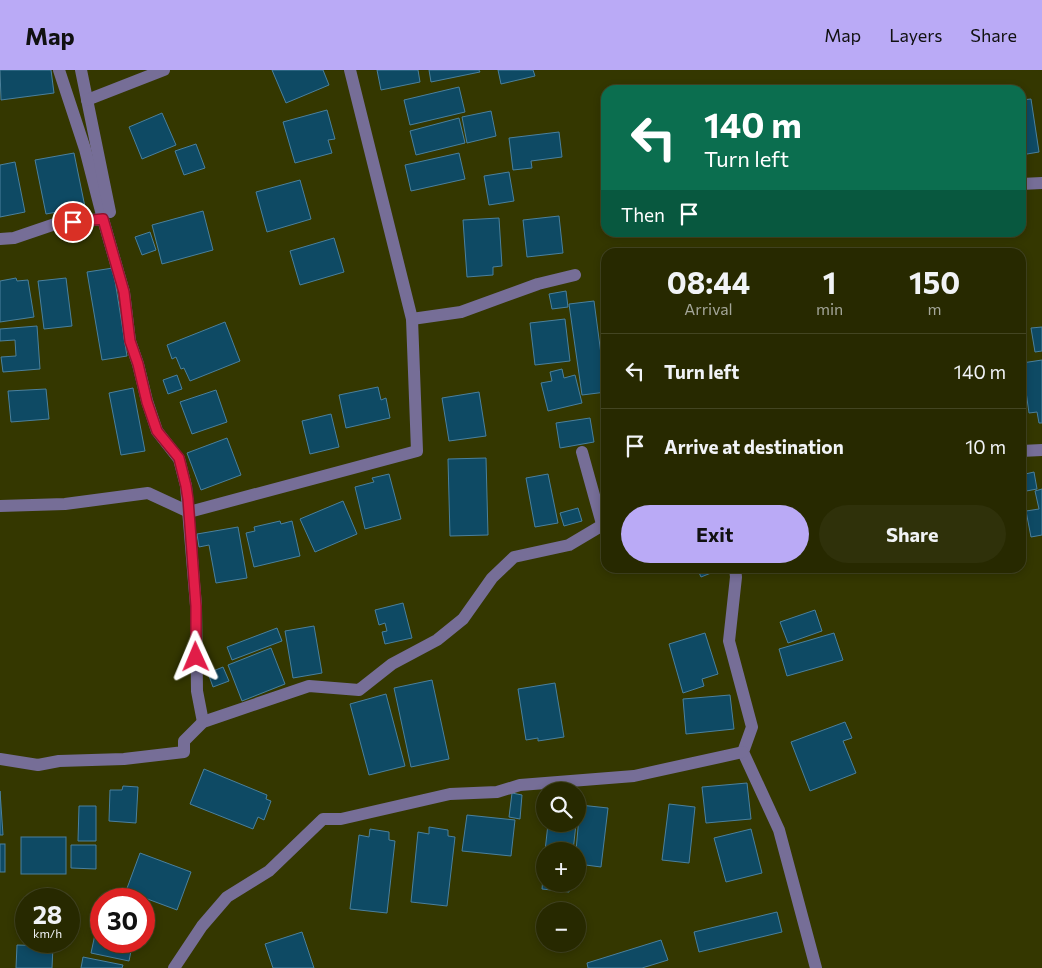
<!DOCTYPE html>
<meta charset="utf-8">
<style>
:root{--surface:#272900;--page:#2f310a;--text:#f1f3f6;--muted:#a4a699;--line:#434522;--accent:#baaaf6}
body{margin:0;font-family:Commissioner,sans-serif;background:var(--page);color:var(--text);height:100vh;display:flex;flex-direction:column;font-size:19px;white-space:nowrap}
*{box-sizing:border-box;margin:0}
p{font-size:16px;color:var(--muted)}
.icon{flex:none;width:28px;height:28px;fill:none;stroke:currentColor;stroke-width:2;stroke-linecap:round;stroke-linejoin:round}
.map{position:relative;flex:1;overflow:hidden}
.sheet{position:absolute;left:601px;top:178px;width:425px;height:325px;display:flex;flex-direction:column;background:var(--surface);border-radius:15px;box-shadow:0 2px 8px #0003,0 0 0 1px var(--line)}
.sheet>*{flex:none}
.hud{position:absolute;left:601px;top:15px;width:425px;height:152px;border-radius:15px;box-shadow:0 2px 8px #0003,0 0 0 1px var(--line);background:#0b6e4f;color:#fff;overflow:hidden}
.fabs{position:absolute;left:536px;top:712px;display:grid;gap:10px}
.fabs a{display:grid;place-items:center;width:50px;height:50px;border-radius:50%;background:var(--surface);box-shadow:0 2px 8px #0003,0 0 0 1px var(--line);font-size:25px}
.speed{position:absolute;left:15px;top:818px;display:flex;gap:10px;font-size:25px;font-weight:700;text-align:center}
.speed>*{display:grid;place-content:center;width:65px;height:65px;border-radius:50%;background:var(--surface);box-shadow:0 2px 8px #0003,0 0 0 1px var(--line);line-height:1}
.speed small{font-size:12px;font-weight:400}
.speed .limit{border:8px solid #d22;background:#fff;color:#111}
.pin{position:absolute;display:grid;place-items:center;width:42px;height:42px;color:#fff;margin:-21px;border:2px solid #fff;border-radius:50%;box-shadow:0 1px 5px #0007}
.me{position:absolute;width:55px;margin:-28px;rotate:359deg;stroke-linejoin:round;filter:drop-shadow(0 0 4px #0008)}
.turn{display:flex;align-items:center;gap:18px;height:105px;padding:0 20px;font-size:22px}
.turn .icon{width:65px;height:65px;stroke-width:2.5}
.turn b{display:block;font-size:35px;line-height:42px}
.then{display:flex;align-items:center;height:48px;padding:0 20px;background:#0003;gap:10px;font-size:19px}
.eta{display:flex;justify-content:space-evenly;align-items:center;height:85px;text-align:center}
.eta b{font-size:30px;font-weight:700;line-height:35px}
.button{display:flex;gap:10px;margin-top:auto;padding:10px 20px}
.button a{flex:1;height:58px;border-radius:30px;background:var(--accent);color:#111;font-size:20px;font-weight:700;line-height:58px;text-align:center}
.button a+a{background:var(--page);color:var(--text)}
ul{padding:0;list-style:none}
li{display:flex;align-items:center;gap:15px;height:75px;padding:0 20px;border-top:1px solid var(--line)}
li div{flex:1}
li b{display:block;font-size:19px}
li em{font-style:normal}
header{display:flex;align-items:center;gap:30px;box-sizing:border-box;height:70px;padding:0 25px;background:var(--accent);color:#111}
header strong{font-size:24px}
nav{display:flex;gap:28px;margin-inline-start:auto;font-size:18px}
.map>svg:first-child{display:block}
.building{fill:#0e4a64;stroke:#4a809d}
.lines{fill:none;stroke-linecap:round;stroke-linejoin:round}
.street{stroke:#766e97;stroke-width:12}
.route-casing{stroke:#92132f;stroke-width:12}
.route{stroke:#e11d48;stroke-width:9}
</style>
<header>
<strong>Map</strong>
<nav><a>Map</a><a>Layers</a><a>Share</a></nav>
</header>
<div class="map">
<svg width="1042" height="898" viewBox="0 0 1042 898">
<rect width="100%" height="100%" fill="#343700"/>
<g class="building">
<polygon points="0,0 51,0 54,23 1,30"/>
<polygon points="272,0 323,0 329,15 286,33"/>
<polygon points="377,0 418,0 420,12 381,20"/>
<polygon points="429,0 479,0 480,2 431,12"/>
<polygon points="498,0 533,0 535,6 501,14"/>
<polygon points="459,17 465,42 410,55 404,30"/>
<polygon points="1031,29 1039,82 1021,85 1021,30"/>
<polygon points="327,40 335,69 328,70 332,83 295,93 283,52"/>
<polygon points="491,41 496,66 467,73 462,47"/>
<polygon points="162,43 176,75 142,89 129,57"/>
<polygon points="459,48 465,73 416,85 410,61"/>
<polygon points="559,62 562,87 531,91 532,98 513,100 509,68"/>
<polygon points="196,74 205,98 184,105 175,81"/>
<polygon points="74,83 85,137 46,144 35,90"/>
<polygon points="459,83 465,109 411,121 405,95"/>
<polygon points="15,92 25,142 0,147 0,95"/>
<polygon points="509,102 514,131 489,135 484,106"/>
<polygon points="300,110 311,149 267,162 256,122"/>
<polygon points="203,141 213,180 162,194 152,155"/>
<polygon points="559,146 563,183 527,187 523,150"/>
<polygon points="499,148 502,196 493,197 493,205 467,207 463,150"/>
<polygon points="150,162 156,180 142,185 135,167"/>
<polygon points="334,168 344,202 300,215 290,181"/>
<polygon points="113,198 127,286 102,290 87,202"/>
<polygon points="16,208 17,211 28,210 34,247 0,252 0,211"/>
<polygon points="66,208 72,256 44,259 38,211"/>
<polygon points="566,221 568,237 552,239 549,224"/>
<polygon points="594,231 606,322 582,325 569,234"/>
<polygon points="565,249 570,291 535,295 530,253"/>
<polygon points="225,252 240,291 190,311 184,298 181,299 176,287 172,289 167,275"/>
<polygon points="37,256 40,299 3,302 1,287 16,286 15,270 0,271 0,259"/>
<polygon points="1042,257 1042,281 1035,282 1031,258"/>
<polygon points="1042,290 1042,353 1039,353 1037,342 1029,343 1022,293"/>
<polygon points="562,299 564,308 575,305 582,333 548,341 541,313 552,311 550,302"/>
<polygon points="177,305 182,319 168,324 163,310"/>
<polygon points="378,317 381,330 386,328 390,348 346,358 339,325"/>
<polygon points="133,318 145,381 121,385 109,323"/>
<polygon points="46,319 49,349 11,352 8,321"/>
<polygon points="216,320 227,352 192,364 180,332"/>
<polygon points="479,322 486,366 449,371 442,328"/>
<polygon points="331,344 339,377 310,384 302,351"/>
<polygon points="590,348 594,372 560,378 556,353"/>
<polygon points="227,368 241,405 201,420 187,383"/>
<polygon points="486,388 488,465 450,466 448,389"/>
<polygon points="1034,402 1037,419 1021,422 1021,405"/>
<polygon points="389,404 401,449 365,459 355,417 374,412 372,408"/>
<polygon points="548,404 558,453 535,457 526,408"/>
<polygon points="1042,419 1042,465 1031,467 1026,441 1039,439 1035,421"/>
<polygon points="343,431 357,464 315,482 300,449"/>
<polygon points="578,438 582,451 564,456 560,443"/>
<polygon points="280,451 281,454 292,451 300,486 254,497 246,463 255,461 254,457"/>
<polygon points="238,457 247,508 216,513 209,475 199,477 197,464"/>
<polygon points="697,498 720,498 721,499 701,507"/>
<polygon points="403,533 412,568 385,574 382,562 387,561 385,553 379,555 375,540"/>
<polygon points="815,540 822,561 788,573 780,552"/>
<polygon points="314,556 322,603 293,608 285,561"/>
<polygon points="277,558 282,571 232,590 227,577"/>
<polygon points="705,563 718,604 702,609 704,616 683,623 669,574"/>
<polygon points="834,563 843,590 787,606 779,579"/>
<polygon points="271,578 285,614 242,631 228,595"/>
<polygon points="223,597 229,611 213,617 208,603"/>
<polygon points="432,610 449,689 411,697 394,618"/>
<polygon points="555,613 564,667 538,671 538,668 526,670 518,619"/>
<polygon points="386,624 405,696 369,705 350,634"/>
<polygon points="730,625 734,659 686,664 683,629"/>
<polygon points="845,652 852,668 843,671 856,703 810,721 791,672"/>
<polygon points="204,699 267,725 266,729 271,731 264,750 258,747 253,759 190,734"/>
<polygon points="747,713 751,749 706,753 702,717"/>
<polygon points="123,716 138,717 136,753 109,751 110,720 122,720"/>
<polygon points="0,721 3,765 0,765"/>
<polygon points="512,723 522,725 520,749 509,747"/>
<polygon points="669,734 695,737 689,793 662,790"/>
<polygon points="580,735 608,738 601,797 578,794 578,781 576,781"/>
<polygon points="79,736 96,736 96,771 78,771"/>
<polygon points="467,745 515,750 511,786 462,781"/>
<polygon points="548,754 576,754 573,781 545,781"/>
<polygon points="429,757 448,760 448,766 455,767 447,836 411,832 418,762 429,764"/>
<polygon points="370,759 389,762 389,770 395,771 387,843 350,839 359,765 369,767"/>
<polygon points="751,759 762,803 726,812 714,768"/>
<rect x="21" y="767" width="45" height="37"/>
<rect x="0" y="774" width="5" height="28"/>
<polygon points="71,775 96,775 96,799 71,798"/>
<polygon points="140,783 191,802 177,840 126,821"/>
<polygon points="545,786 545,814 570,814 569,822 542,819"/>
<polygon points="777,842 782,862 699,882 694,862"/>
<polygon points="97,855 101,856 101,871 133,871 129,891 91,883"/>
<polygon points="302,862 314,898 273,898 265,874"/>
<polygon points="661,870 668,890 642,898 588,898 587,893"/>
<polygon points="17,875 53,876 52,898 16,898"/>
<polygon points="83,887 123,895 122,898 81,898"/>
</g>
<g class="lines">
<g class="street">
<polyline points="59,0 85,79 103,149 124,222 130,271 138,294 147,331 157,361 179,389 186,416 196,536 197,621 203,652"/>
<polyline points="81,0 110,142"/>
<polyline points="87,30 164,0"/>
<polyline points="1021,114 1042,113"/>
<polyline points="0,169 14,168 58,153 103,149"/>
<polyline points="412,249 461,242 538,214 575,205"/>
<polyline points="1021,381 1042,380"/>
<polyline points="582,382 602,454"/>
<polyline points="0,436 65,434 148,423 189,442 417,381 412,249 350,0"/>
<polyline points="735,498 736,507 729,571 752,657 743,682 779,760 816,898"/>
<polyline points="0,689 38,695 59,691 124,689 184,682 184,671 203,652 309,616 359,620 392,594 437,570 463,549 492,508 514,487 569,475 606,453"/>
<polyline points="174,898 202,856 227,827 269,801 323,749 341,749 450,724 497,722 520,715 634,706 743,682"/>
</g>
</g>
<g class="lines">
<g class="route-casing">
<polyline id="route" points="73,152 103,149 124,222 130,271 138,294 147,332 157,361 179,388 186,416 188,429 196,536 196,587"/>
</g>
<use href="#route" class="route"/>
</g>
</svg>
<div class="fabs">
<a><svg class="icon" aria-label="search" viewBox="0 0 24 24"><circle cx="10" cy="10" r="6"/><path d="M15 15l6 6"/></svg></a>
<a>+</a>
<a>−</a>
</div>
<div class="speed"><div>28<small>km/h</small></div><div class="limit">30</div></div>
<div class="pin" style="left:73px;top:152px;background:#d93025"><svg class="icon" aria-label="arrive" viewBox="0 0 24 24"><path d="M6 21V4h12l-3 4 3 4H6"/></svg></div>
<svg class="me" style="left:196px;top:587px" viewBox="-20 -20 40 40"><path d="M0-17L14 15 0 8-14 15z" fill="#e11d48" stroke="#fff" stroke-width="4"/></svg>
<div class="hud">
<div class="turn"><svg class="icon" aria-label="left" viewBox="0 0 24 24"><path d="M17 20v-9H6M10 6l-5 5 5 5"/></svg><div><b>140 m</b>Turn left</div></div>
<div class="then">Then<svg class="icon" aria-label="arrive" viewBox="0 0 24 24"><path d="M6 21V4h12l-3 4 3 4H6"/></svg></div>
</div>
<section class="sheet">
<div class="eta">
<div><b>08:44</b><p>Arrival</p></div>
<div><b>1</b><p>min</p></div>
<div><b>150</b><p>m</p></div>
</div>
<ul>
<li><svg class="icon" aria-label="left" viewBox="0 0 24 24"><path d="M17 20v-9H6M10 6l-5 5 5 5"/></svg><div><b>Turn left</b></div><em>140 m</em></li>
<li><svg class="icon" aria-label="arrive" viewBox="0 0 24 24"><path d="M6 21V4h12l-3 4 3 4H6"/></svg><div><b>Arrive at destination</b></div><em>10 m</em></li>
</ul>
<div class="button"><a>Exit</a><a>Share</a></div>
</section>
</div>
